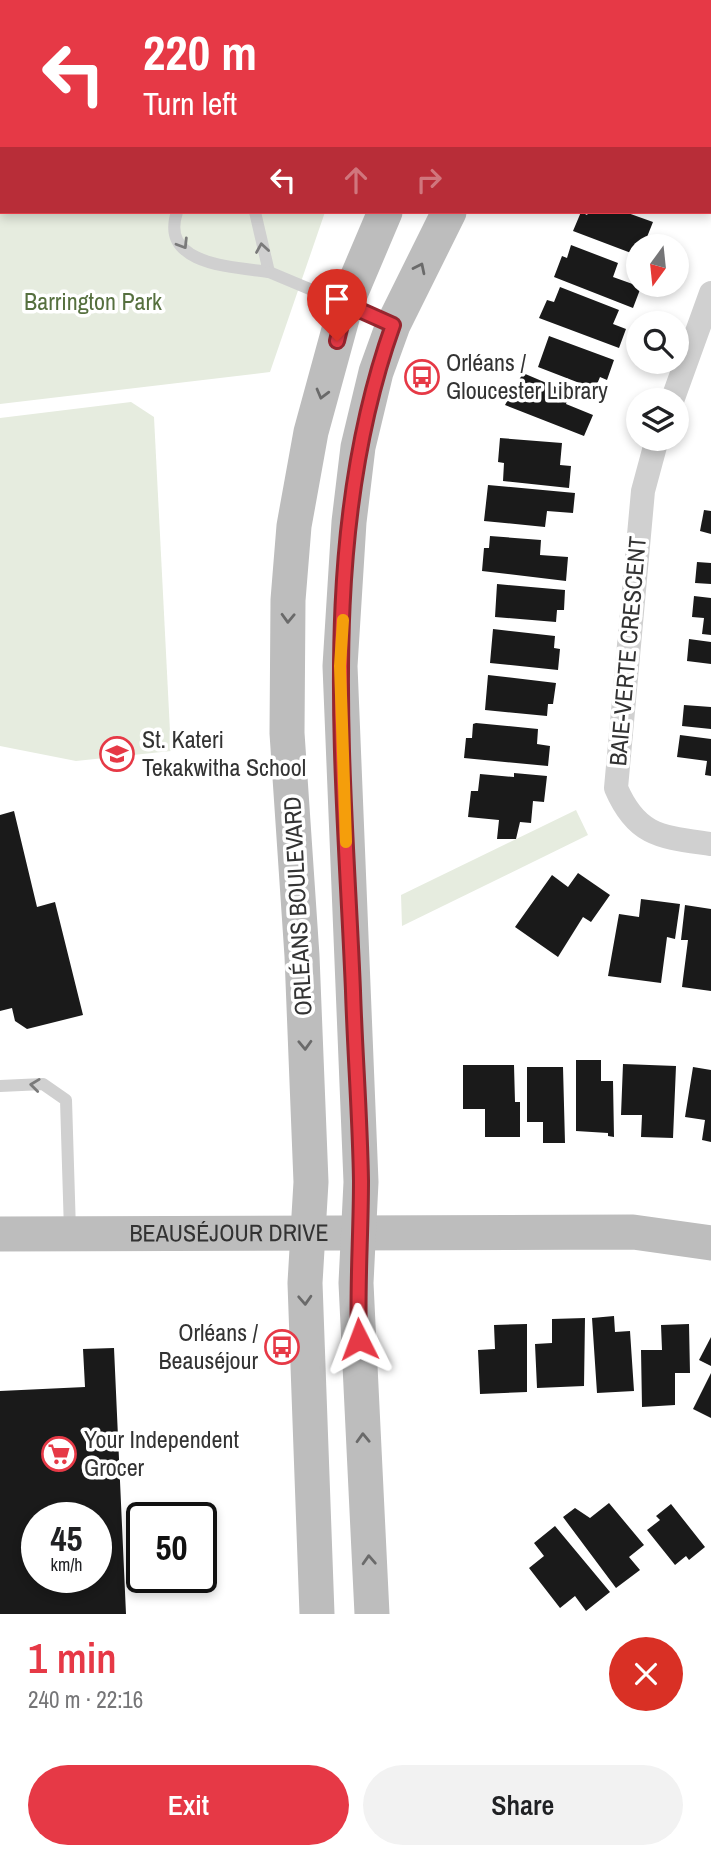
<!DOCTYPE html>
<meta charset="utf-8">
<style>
:root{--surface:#fff;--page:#f2f2f2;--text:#202124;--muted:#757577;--accent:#e63946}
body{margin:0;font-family:"Archivo Narrow",sans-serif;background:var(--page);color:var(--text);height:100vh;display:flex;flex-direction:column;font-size:26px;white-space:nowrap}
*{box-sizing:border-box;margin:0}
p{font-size:23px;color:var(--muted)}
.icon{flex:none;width:38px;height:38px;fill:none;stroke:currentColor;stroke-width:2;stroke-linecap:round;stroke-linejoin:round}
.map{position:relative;height:1614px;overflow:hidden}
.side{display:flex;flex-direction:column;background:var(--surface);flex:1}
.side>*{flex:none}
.guide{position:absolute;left:0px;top:0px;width:712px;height:214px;box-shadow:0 4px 10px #0003;background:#e63946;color:#fff;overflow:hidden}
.needle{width:46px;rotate:195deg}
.fabs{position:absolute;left:626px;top:234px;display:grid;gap:14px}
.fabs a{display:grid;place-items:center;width:63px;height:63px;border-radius:50%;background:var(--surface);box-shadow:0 4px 10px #0003;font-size:35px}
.speed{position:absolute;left:21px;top:1502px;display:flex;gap:14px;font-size:35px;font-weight:700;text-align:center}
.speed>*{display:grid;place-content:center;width:91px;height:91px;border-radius:50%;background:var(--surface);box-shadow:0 4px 10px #0003;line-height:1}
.speed small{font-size:18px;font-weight:400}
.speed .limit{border:4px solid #111;border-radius:10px;background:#fff;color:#111}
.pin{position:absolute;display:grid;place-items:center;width:60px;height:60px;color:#fff;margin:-72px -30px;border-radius:50% 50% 50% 0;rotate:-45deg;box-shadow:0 0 7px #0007}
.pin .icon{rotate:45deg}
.me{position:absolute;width:77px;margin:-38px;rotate:357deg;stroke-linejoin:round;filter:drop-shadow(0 0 5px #0008)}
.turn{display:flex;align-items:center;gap:24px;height:147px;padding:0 28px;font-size:32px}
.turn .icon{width:91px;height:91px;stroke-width:2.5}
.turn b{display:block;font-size:49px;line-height:60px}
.lanes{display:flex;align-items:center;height:66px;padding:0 28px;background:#0003;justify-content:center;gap:35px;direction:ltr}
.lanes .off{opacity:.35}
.round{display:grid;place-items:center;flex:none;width:74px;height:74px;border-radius:37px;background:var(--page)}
.head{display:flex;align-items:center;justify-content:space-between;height:119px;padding:0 28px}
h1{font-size:42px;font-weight:600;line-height:52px;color:var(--accent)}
.primary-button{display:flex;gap:14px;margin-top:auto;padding:14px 28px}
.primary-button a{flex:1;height:80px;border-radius:42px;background:var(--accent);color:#fff;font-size:28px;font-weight:600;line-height:80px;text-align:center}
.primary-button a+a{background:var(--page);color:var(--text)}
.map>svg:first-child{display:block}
.green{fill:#e6ecdf}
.building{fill:#1a1a1a;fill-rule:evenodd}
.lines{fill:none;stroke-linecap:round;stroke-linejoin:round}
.lane{stroke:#d0d0d0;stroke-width:12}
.street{stroke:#d0d0d0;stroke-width:24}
.secondary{stroke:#bdbdbd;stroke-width:35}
.oneway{stroke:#7a7a7a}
.oneway2{stroke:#6a6a6a}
.route-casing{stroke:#96252e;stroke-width:18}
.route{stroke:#e63946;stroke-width:12}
.slow{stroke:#f59e0b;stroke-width:12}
.labels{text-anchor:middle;stroke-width:7;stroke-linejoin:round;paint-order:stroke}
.park-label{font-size:24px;fill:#56703f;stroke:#fff}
.poi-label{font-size:24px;fill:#333;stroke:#fff;text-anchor:start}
.street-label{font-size:24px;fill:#333;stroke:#fff}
</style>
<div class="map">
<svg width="711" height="1614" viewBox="0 0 711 1614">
<rect width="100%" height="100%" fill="#fff"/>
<g class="green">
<polygon points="0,0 441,0 2,2 2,212 325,212 270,372 0,404"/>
<polygon points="131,402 154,417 171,751 76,761 0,746 0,418"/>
<polygon points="576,810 588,835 402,926 401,895"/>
</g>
<g class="building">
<polygon points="581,212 587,215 589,212 625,212 653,222 647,237 658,241 656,247 639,247 639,256 573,231"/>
<polygon points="571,245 618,263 613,277 641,287 633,308 554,277 562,256 567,258"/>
<polygon points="560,287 619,310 613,324 626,329 619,348 539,318 547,300 554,302"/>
<polygon points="549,336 614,360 607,380 600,377 595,389 538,367"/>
<polygon points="523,373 570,393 566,404 593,415 584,436 505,405"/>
<polygon points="500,438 562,443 560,465 571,466 569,488 503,481 504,463 498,462"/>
<polygon points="488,485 575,493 573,513 547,511 545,527 484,521"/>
<polygon points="704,510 711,511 711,534 700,531"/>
<polygon points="490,536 541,540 540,555 568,557 566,581 482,571 484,548 489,548"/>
<polygon points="697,562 711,563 711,584 695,583"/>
<polygon points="497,584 565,590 564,610 557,610 556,622 495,617"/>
<polygon points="694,596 711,598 711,635 702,634 704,618 692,617"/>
<polygon points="493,629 555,636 554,648 560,649 558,670 490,663"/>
<polygon points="689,639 711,642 711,664 687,661"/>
<polygon points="488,675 556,683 553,704 548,704 547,716 485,710"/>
<polygon points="684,705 711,707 711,729 682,726"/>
<polygon points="476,723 538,729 537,744 550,746 548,766 464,758 466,738 472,738 473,724"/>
<polygon points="680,735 711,739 711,776 705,775 707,761 677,757"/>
<polygon points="514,773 547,776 544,802 533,801 531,823 520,822 516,839 497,839 499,820 468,817 471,791 478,791 480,774 514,777"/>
<polygon points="14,811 37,907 55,902 83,1015 27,1029 15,1021 12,1008 0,1011 0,815"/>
<polygon points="578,873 610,895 591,922 583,917 558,957 515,927 552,875 568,887"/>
<polygon points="641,899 680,904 675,939 667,937 661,983 608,976 619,914 639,917"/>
<polygon points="685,905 711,909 711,991 682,987 688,940 681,940"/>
<polygon points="576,1060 601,1060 601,1081 613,1081 614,1137 608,1136 608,1133 576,1131"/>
<polygon points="623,1064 676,1066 673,1138 641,1137 642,1115 621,1115"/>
<polygon points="463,1065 514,1065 515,1102 520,1102 520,1137 485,1137 485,1109 463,1109"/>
<polygon points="527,1067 563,1067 565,1143 543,1143 543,1122 527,1122"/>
<polygon points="693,1067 711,1070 711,1142 702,1140 705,1120 685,1117"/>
<polygon points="614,1316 615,1332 630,1331 634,1391 597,1393 592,1318"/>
<polygon points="585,1318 584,1386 537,1388 535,1344 552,1343 552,1319"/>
<polygon points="527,1324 527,1392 480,1394 478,1350 495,1349 494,1325"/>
<polygon points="689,1324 690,1373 675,1373 675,1405 642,1407 641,1350 662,1350 661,1325"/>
<polygon points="711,1337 711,1366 699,1360"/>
<path d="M114,1348L126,1614H0V1391L85,1387L83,1349ZM37,1517H96V1577H37Z"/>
<polygon points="711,1373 711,1418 693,1409"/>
<polygon points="609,1503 644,1545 629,1557 640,1570 616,1588 563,1517 575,1508 590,1518"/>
<polygon points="671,1504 705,1547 689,1560 686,1556 675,1565 647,1530 660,1520 656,1516"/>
<polygon points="555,1526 610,1592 586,1611 575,1596 560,1608 529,1568 544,1556 534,1543"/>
</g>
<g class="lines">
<g class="lane">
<path d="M177,212C159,266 236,267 269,272L255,212"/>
<polyline points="269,272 343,303"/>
<polyline points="0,1086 43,1084 66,1100 70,1231"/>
</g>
<g class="street">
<polyline points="672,401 711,293"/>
<path d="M657,439L643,491L616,788C637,837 662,837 711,844"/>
</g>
<g class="secondary">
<polyline points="508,2 510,0"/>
<polyline points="580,2 581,0"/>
<path id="s1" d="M0,1234L633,1232L711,1243"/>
<polyline points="317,1614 305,1283 311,1182 302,956 287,733 288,600 294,526 311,432 346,304 385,212"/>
<polyline points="372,1614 356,1283 361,1182 340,666 349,522 358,447 376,372 393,325 449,212"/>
</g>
</g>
<defs><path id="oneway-chevron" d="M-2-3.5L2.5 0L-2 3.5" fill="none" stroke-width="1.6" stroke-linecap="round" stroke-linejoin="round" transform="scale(1.75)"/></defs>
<g class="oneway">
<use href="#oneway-chevron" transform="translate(183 244) rotate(58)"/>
<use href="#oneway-chevron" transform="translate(262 248) rotate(-99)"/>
<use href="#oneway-chevron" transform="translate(35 1085) rotate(-173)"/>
</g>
<g class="oneway2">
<use href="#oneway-chevron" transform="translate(420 268) rotate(-64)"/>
<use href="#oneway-chevron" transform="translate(322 394) rotate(105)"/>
<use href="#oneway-chevron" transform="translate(288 618) rotate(92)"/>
<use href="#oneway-chevron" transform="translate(305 1045) rotate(88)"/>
<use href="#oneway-chevron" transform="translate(305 1300) rotate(87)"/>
<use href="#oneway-chevron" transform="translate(363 1438) rotate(-92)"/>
<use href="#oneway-chevron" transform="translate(369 1560) rotate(-93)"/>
</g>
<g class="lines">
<g class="route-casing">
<path id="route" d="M337,341L346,304L393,325C317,538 344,769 353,991C355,1054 360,1117 361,1181C361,1234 357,1286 359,1339"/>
</g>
<use href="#route" class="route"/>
<polyline class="slow" points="343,620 340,666 346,842"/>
</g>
<defs>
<g id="bus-ring" transform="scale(1.75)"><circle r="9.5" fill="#fff" stroke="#e63946" stroke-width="1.5"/><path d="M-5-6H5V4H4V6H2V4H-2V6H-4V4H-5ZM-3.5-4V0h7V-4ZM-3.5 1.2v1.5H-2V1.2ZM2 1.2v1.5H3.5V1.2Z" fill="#e63946"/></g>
<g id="school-ring" transform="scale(1.75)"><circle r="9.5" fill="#fff" stroke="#e63946" stroke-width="1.5"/><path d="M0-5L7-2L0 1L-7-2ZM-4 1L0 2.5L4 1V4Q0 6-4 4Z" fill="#e63946"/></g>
<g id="supermarket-ring" transform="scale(1.75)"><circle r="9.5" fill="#fff" stroke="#e63946" stroke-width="1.5"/><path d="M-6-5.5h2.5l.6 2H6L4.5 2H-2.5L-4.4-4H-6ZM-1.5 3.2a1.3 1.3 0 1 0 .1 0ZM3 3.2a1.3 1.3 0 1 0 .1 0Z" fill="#e63946"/></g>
</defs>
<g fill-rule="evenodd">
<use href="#bus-ring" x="422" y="377"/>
<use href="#school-ring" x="117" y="754"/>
<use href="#bus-ring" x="282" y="1347"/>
<use href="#supermarket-ring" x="59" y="1454"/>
</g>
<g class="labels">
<g class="park-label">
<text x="93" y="310">Barrington Park</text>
</g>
<g class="poi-label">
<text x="446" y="371">Orléans /<tspan x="446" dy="28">Gloucester Library</tspan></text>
<text x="142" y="748">St. Kateri<tspan x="142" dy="28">Tekakwitha School</tspan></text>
<text x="258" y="1341" text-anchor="end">Orléans /<tspan x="258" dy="28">Beauséjour</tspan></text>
<text x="84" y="1448">Your Independent<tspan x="84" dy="28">Grocer</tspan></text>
</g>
<g class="street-label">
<text transform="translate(628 651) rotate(-85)" y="8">BAIE-VERTE CRESCENT</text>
<text transform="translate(298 906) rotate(-93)" y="8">ORLÉANS BOULEVARD</text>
<text dy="8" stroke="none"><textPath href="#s1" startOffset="229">BEAUSÉJOUR DRIVE</textPath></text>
</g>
</g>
</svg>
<div class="fabs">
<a><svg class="needle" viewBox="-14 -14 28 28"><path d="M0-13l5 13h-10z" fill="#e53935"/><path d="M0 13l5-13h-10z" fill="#757577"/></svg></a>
<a><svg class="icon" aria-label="search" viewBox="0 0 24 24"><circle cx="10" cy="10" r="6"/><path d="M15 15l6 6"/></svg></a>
<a><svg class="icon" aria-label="layers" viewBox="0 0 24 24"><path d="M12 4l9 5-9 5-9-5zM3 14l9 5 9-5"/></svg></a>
</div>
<div class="speed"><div>45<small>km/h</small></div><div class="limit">50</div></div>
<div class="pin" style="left:337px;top:341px;background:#d93025"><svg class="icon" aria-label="arrive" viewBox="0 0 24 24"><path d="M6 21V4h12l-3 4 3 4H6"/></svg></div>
<svg class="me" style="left:359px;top:1339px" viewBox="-20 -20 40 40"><path d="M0-17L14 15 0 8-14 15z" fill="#e63946" stroke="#fff" stroke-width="4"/></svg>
<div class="guide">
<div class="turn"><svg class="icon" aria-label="left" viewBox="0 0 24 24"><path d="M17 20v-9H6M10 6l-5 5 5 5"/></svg><div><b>220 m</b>Turn left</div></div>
<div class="lanes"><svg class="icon" aria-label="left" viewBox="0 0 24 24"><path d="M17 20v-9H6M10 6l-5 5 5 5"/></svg><svg class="icon off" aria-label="ahead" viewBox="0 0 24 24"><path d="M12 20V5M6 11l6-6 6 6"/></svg><svg class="icon off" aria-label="right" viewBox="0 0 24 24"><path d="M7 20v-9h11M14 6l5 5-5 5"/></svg></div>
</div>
</div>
<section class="side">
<div class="head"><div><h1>1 min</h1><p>240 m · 22:16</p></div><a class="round" style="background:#d93025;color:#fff"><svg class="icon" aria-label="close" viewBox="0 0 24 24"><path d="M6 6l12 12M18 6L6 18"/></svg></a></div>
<div class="primary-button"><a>Exit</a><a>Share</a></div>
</section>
